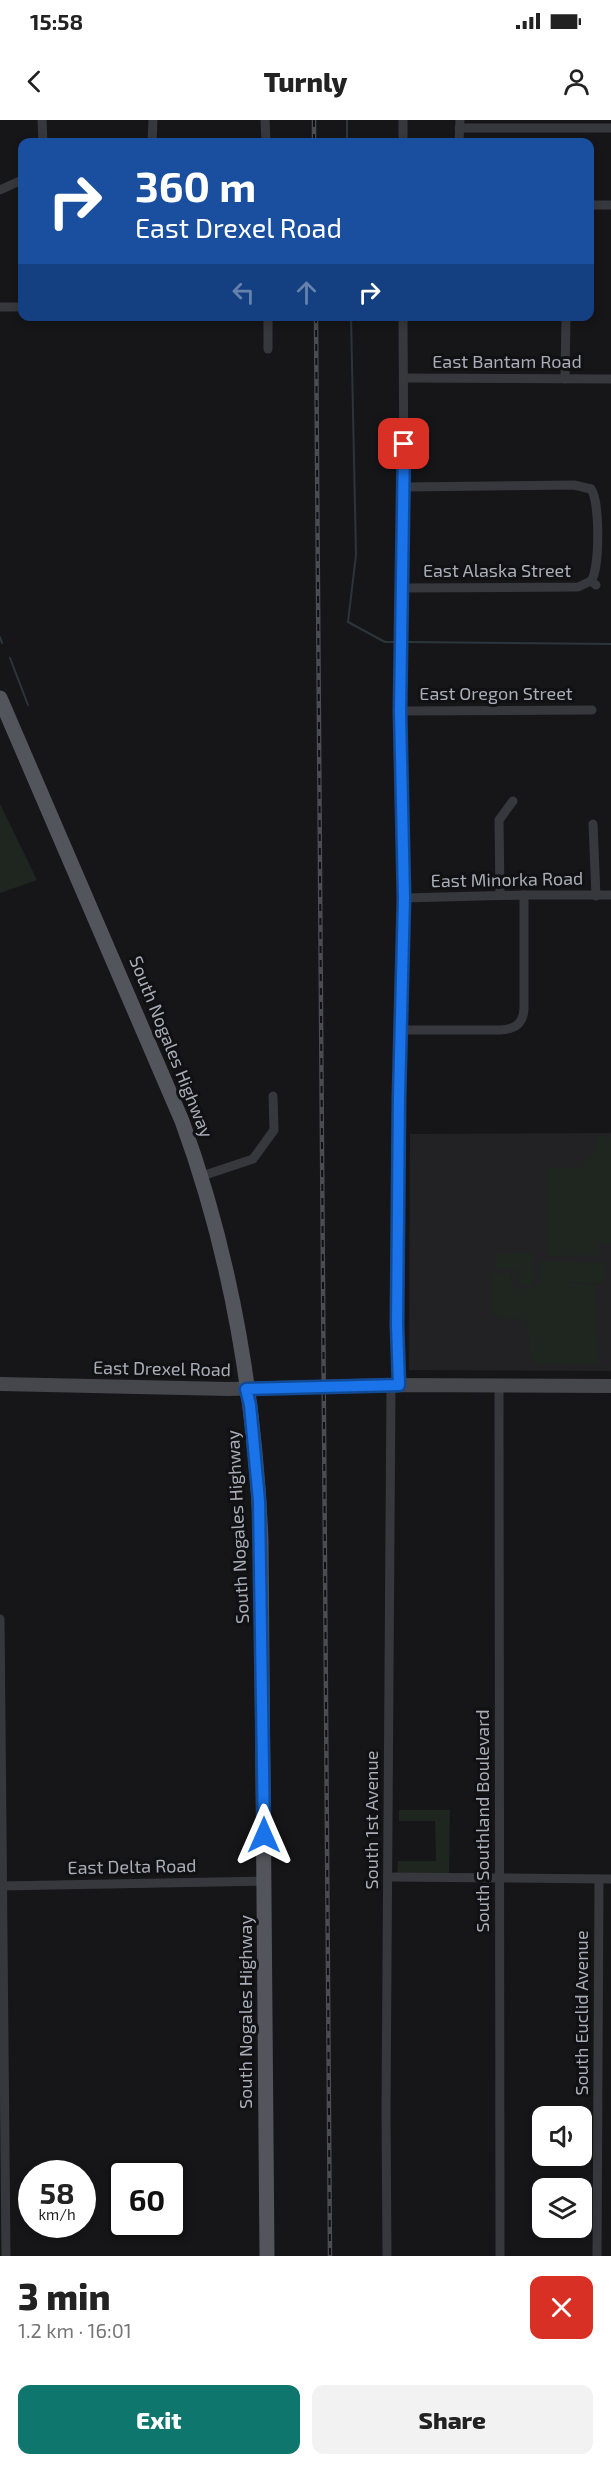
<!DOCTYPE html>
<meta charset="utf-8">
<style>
:root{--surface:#fff;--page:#f2f2f2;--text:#222;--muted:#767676;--accent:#0f766e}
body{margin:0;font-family:"Exo 2",sans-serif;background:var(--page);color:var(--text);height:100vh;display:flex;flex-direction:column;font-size:22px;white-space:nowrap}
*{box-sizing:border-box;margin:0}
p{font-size:20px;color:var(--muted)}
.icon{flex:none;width:33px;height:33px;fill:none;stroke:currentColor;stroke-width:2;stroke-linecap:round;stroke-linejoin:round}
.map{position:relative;height:2136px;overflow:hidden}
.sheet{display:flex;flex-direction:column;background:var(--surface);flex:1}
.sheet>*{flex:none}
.hud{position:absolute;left:18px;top:18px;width:576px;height:183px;border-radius:12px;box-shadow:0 3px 9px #0003;background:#1a4fa0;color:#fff;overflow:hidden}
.controls{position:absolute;left:532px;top:1986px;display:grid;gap:12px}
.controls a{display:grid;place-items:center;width:60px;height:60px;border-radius:12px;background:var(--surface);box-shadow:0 3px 9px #0003;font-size:30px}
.speed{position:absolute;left:18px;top:2040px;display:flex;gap:12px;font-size:30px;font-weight:700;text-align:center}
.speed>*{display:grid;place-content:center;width:78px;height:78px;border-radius:50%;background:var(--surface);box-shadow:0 3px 9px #0003;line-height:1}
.speed small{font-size:15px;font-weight:400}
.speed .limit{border:3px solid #111;border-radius:9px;background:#fff;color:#111}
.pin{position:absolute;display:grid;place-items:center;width:51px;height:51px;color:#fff;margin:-26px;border-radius:12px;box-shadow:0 3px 9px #0006}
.me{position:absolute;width:66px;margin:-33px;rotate:0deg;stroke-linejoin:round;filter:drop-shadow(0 0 4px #0008)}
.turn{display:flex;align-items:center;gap:21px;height:126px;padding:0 18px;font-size:27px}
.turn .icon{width:78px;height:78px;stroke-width:2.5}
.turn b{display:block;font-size:42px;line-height:51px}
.lanes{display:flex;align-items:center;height:57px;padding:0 18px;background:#0003;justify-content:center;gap:30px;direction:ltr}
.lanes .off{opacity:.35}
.round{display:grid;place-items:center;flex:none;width:63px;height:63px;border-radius:12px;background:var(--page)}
.summary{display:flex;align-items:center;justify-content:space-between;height:102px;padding:0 18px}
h1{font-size:36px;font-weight:800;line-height:45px}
.primary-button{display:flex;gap:12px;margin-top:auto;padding:12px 18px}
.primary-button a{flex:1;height:69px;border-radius:12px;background:var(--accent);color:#fff;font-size:24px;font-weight:800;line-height:69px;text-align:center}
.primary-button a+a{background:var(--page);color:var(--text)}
.status{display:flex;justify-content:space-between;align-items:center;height:42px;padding:0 30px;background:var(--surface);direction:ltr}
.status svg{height:16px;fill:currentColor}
header{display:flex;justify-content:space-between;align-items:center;height:78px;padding:0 18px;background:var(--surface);font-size:27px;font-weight:800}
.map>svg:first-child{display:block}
.built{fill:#222225}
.green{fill:#1e261f}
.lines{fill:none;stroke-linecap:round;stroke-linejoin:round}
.stream{stroke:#2c353c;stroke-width:2}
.street{stroke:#37383d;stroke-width:9}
.secondary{stroke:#45474d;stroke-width:14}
.primary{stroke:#53555c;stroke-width:15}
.rail-casing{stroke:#4a4c52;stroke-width:4.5}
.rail{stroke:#111113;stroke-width:2;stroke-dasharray:7;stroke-linecap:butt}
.route-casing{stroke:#114b97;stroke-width:15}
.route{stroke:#1a73e8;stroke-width:10}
.labels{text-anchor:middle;stroke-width:6;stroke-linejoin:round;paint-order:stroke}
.street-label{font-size:18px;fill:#a8adb8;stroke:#111113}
</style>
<div class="status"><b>15:58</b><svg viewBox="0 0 49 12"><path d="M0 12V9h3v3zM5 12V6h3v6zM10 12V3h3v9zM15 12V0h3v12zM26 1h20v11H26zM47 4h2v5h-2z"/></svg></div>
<header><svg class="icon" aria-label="back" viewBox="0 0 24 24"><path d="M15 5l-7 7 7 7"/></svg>Turnly<svg class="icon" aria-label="person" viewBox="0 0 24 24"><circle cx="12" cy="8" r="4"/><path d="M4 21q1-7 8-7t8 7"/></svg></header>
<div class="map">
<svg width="611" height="2136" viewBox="0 0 611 2136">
<rect width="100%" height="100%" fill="#161618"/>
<polygon class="built" points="611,1013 611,1251 409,1250 410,1014"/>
<g class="green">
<polygon points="0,684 37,760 0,773"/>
<polygon points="596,1017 611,1017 611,1123 598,1123 598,1135 548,1136 547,1048 578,1048 596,1030"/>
<polygon points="533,1133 534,1165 519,1165 518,1149 496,1149 496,1134"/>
<polygon points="541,1141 606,1143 605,1163 561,1162 595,1165 598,1244 532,1243 526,1201 492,1195 491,1154 510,1153 513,1169 535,1168 537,1162 541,1162"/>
<polygon points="399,1690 450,1690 449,1753 397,1754 398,1741 436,1741 435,1701 399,1701"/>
</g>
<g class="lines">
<g class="stream">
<polyline points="347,0 347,22"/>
<polyline points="351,196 356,435 348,502 385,522 394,522"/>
<polyline points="0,517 2,523"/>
<polyline points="408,522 611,524"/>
<polyline points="10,538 28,585"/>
</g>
<g class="street">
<polyline points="42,0 43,22"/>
<polyline points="265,0 266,22"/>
<polyline points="403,0 403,22"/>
<polyline points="459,8 611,8"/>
<polyline points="152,22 153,0"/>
<polyline points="459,22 460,0"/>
<polyline points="0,70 22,60"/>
<polyline points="590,85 611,85"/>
<polyline points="0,187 22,187"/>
<polyline points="268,196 268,229"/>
<polyline points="404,258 611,259"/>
<polyline points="565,259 566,196"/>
<polyline points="404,367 574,365 591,369"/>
<path d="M591,369C600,381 600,449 591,461"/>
<polyline points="402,468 578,467 591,461 596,465"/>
<polyline points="400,591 592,590"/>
<polyline points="593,704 596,776"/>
<polyline points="500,775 499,700 513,681"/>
<polyline points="404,778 524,775 611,775"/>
<path d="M401,910H500C514,909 523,905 524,889V775"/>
<polyline points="202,1056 253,1039 274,1010 273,976"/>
<polyline points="399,1265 397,1204 399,976 404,778 400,591 404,367 403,196"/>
<polyline points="499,1266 500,2136"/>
<polyline points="0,1499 6,2136"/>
<polyline points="388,1757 611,1759"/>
<polyline points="0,1766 264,1761"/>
<polyline points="387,2136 386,1990 391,1265"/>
<polyline points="597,2136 599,1759"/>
</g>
<polyline class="secondary" points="0,1264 229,1269 391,1265 611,1266"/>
<path class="primary" d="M0,578L182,1001C231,1135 255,1278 261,1420L267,2136"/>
<g class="rail-casing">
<g id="rail">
<polyline points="314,0 314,22"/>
<polyline points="316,196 330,2136"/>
</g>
</g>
<use href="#rail" class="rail"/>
</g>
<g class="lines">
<g class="route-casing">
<polyline id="route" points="264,1715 259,1381 250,1285 246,1269 399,1265 397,1204 399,976 404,778 400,591 404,324"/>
</g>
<use href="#route" class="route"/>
</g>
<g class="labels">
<g class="street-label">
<text x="507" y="248">East Bantam Road</text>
<text x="497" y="457">East Alaska Street</text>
<text x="496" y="580">East Oregon Street</text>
<text transform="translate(507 760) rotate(-1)" y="6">East Minorka Road</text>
<text transform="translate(171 927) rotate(68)" y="6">South Nogales Highway</text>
<text transform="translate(162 1249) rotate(1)" y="6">East Drexel Road</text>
<text transform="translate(238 1407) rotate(-93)" y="6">South Nogales Highway</text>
<text transform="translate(372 1700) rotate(-90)" y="6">South 1st Avenue</text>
<text transform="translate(483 1701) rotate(-90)" y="6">South Southland Boulevard</text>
<text transform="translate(132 1747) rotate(-1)" y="6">East Delta Road</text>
<text transform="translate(246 1892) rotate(-90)" y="6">South Nogales Highway</text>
<text transform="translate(582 1893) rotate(-90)" y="6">South Euclid Avenue</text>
</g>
</g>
</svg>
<div class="controls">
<a><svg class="icon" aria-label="sound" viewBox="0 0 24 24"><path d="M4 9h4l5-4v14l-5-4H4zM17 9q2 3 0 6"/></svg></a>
<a><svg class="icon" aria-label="layers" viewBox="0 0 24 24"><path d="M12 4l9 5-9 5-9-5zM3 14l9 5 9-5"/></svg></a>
</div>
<div class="speed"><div>58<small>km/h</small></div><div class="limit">60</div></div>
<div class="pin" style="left:404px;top:324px;background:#d93025"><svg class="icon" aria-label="arrive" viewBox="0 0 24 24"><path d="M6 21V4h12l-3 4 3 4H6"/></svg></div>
<svg class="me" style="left:264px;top:1715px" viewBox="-20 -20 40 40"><path d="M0-17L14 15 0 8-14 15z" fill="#1a73e8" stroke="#fff" stroke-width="4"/></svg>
<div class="hud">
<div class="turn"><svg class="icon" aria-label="right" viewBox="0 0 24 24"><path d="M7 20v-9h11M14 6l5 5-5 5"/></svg><div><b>360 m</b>East Drexel Road</div></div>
<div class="lanes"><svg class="icon off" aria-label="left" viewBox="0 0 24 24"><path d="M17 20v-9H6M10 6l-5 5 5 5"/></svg><svg class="icon off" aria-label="ahead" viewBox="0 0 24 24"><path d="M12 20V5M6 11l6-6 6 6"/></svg><svg class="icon" aria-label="right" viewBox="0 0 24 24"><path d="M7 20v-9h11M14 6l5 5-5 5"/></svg></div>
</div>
</div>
<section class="sheet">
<div class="summary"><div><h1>3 min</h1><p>1.2 km · 16:01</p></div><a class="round" style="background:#d93025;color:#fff"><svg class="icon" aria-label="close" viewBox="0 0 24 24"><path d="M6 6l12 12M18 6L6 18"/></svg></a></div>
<div class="primary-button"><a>Exit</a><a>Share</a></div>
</section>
